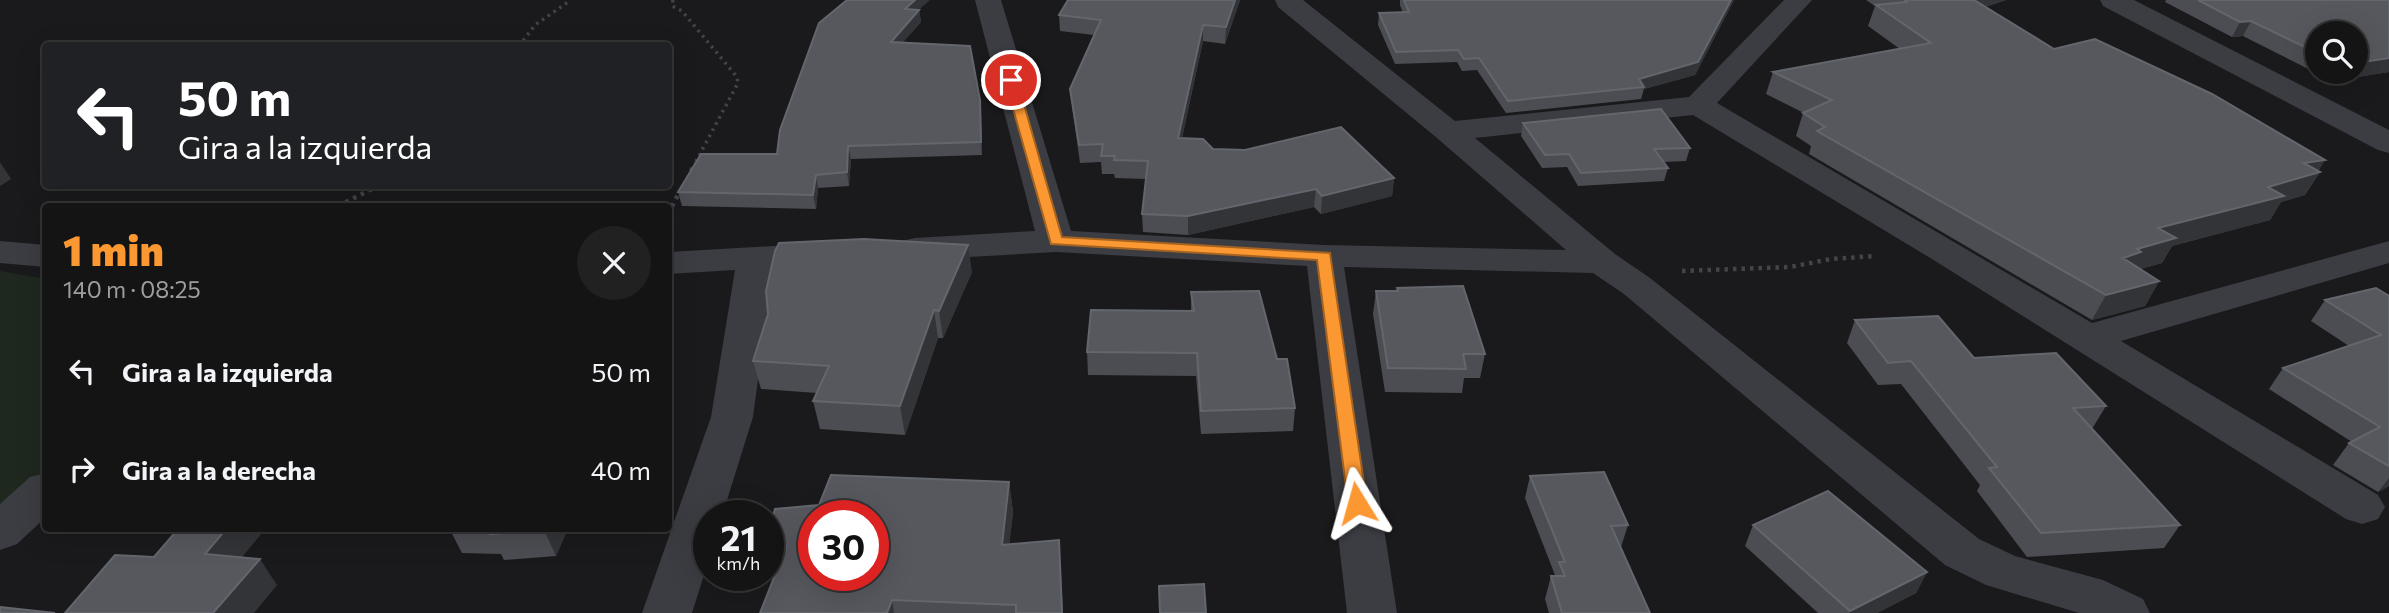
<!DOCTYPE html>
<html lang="es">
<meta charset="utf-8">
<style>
:root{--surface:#141415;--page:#212122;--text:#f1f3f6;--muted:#9d9ea0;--line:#333334;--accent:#fc9832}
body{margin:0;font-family:Commissioner,sans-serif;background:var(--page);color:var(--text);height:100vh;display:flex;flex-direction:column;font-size:26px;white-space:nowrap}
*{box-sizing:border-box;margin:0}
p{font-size:23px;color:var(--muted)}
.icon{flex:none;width:38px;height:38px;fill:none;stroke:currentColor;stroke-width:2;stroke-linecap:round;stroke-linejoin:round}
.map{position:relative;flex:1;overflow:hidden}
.details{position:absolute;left:42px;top:203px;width:630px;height:329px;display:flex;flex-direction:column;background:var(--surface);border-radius:7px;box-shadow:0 7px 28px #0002,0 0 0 2px var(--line)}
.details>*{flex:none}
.guide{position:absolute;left:42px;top:42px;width:630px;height:147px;border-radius:7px;box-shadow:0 7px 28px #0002,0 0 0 2px var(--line);background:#202124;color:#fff;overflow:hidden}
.controls{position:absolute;left:2305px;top:21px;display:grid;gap:14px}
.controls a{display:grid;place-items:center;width:63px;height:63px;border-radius:50%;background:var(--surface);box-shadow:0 7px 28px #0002,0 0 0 2px var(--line);font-size:35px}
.speed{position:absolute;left:693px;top:500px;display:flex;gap:14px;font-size:35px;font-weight:700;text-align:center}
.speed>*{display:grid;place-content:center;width:91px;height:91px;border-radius:50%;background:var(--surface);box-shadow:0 7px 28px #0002,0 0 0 2px var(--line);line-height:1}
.speed small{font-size:18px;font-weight:400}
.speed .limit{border:10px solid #d22;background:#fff;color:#111}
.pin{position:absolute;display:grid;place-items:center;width:60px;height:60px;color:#fff;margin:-30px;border:4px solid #fff;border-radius:50%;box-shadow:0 2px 7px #0007}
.me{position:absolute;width:77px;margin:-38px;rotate:352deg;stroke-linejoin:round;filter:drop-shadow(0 0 5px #0008)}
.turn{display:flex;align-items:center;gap:24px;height:147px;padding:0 21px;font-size:32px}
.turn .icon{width:91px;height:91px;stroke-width:2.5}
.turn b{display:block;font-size:49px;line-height:60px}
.round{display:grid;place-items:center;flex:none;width:74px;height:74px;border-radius:37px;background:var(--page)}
.overview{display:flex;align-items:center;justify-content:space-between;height:119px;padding:0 21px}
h1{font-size:42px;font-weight:800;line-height:52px;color:var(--accent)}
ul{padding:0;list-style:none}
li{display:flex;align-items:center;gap:21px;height:98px;padding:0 21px}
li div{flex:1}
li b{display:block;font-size:26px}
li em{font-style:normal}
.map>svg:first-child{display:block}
.green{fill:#1f281f}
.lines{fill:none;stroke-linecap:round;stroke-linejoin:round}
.path-far1{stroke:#414449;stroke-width:3.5;stroke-dasharray:2.5 4.5;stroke-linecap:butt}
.path{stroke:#414449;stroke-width:4.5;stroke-dasharray:3.5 5;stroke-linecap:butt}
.minor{fill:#3b3d42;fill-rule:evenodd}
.wall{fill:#4b4d52;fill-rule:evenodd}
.shaded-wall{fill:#333438}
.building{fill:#56585e;stroke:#63666c;stroke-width:2;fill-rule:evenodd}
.route{fill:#fc9832;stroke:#a46320;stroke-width:2}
</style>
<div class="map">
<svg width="2389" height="613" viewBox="0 0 2389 613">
<rect width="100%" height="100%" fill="#1a1a1c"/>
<polygon class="green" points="0,271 46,279 45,474 0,516"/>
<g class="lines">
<g class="path-far1">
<polyline points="673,0 672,6 682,11 737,77 738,83 694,165"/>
<polyline points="519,46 535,25 571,0"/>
</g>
<g class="path">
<polyline points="691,171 695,163"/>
<polyline points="338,206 378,186"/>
<polyline points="668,214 680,191"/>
<polyline points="1682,271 1790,267 1831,259 1876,256"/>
</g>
<g class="minor">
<polygon points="975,0 1001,0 1071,231 1324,245 1566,250 1437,138 1278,7 1275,0 1303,0 1455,121 1689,97 1784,0 1812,0 1717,103 2092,323 2389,241 2389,263 2121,341 2378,495 2385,507 2378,519 2362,524 2346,519 1932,259 1693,115 1475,138 1615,254 1650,278 1979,539 2015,556 2103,580 2143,599 2150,613 2079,613 1986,585 1945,565 1624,294 1593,273 1344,267 1397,613 1347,613 1307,266 1056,252 915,260 902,257 897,249 902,241 915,238 1035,231"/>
<polygon points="2100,0 2134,0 2389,130 2389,153 2378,150 2103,6"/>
<polygon points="0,241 46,245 46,267 0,263"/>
<polygon points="827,243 840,246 845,254 840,262 773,268 753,417 722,516 709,516 709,559 692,613 642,613 711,417 735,270 668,274 668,252"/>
<polygon points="46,473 46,517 17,544 0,550 0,504 30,477"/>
</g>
</g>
<g class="wall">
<polygon points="1240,0 1225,44 1203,41 1182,138 1213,149 1394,178 1392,196 1321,214 1314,207 1188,235 1143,232 1142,214 1146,179 1115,178 1114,174 1102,174 1101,162 1080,163 1072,106 1070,89 1094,35 1060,31 1059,15"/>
<polygon points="1400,0 1734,0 1695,75 1644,89 1641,99 1506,113 1477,70 1462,71 1457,62 1395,64 1378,25 1379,13 1403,13 1400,5"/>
<polygon points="1866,0 2006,0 1985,7 2054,49 2325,160 2318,171 2320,172 2305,195 2281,202 2270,220 2172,246 2162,263 2140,269 2159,281 2145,306 2092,320 1809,154 1811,146 1796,136 1803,113 1804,113 1766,94 1773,72 1900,49 1868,26 1875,6"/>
<path d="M2166,0H2389V72L2332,81L2243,36L2232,37L2165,2ZM2317,33H2356V72H2317Z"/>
<polygon points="919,10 921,22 903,42 981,113 982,155 851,159 849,186 818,188 816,209 682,206 678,192 777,154"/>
<polygon points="1523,123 1690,148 1686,161 1663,162 1668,168 1664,181 1578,186 1567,167 1542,168 1521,136"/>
<polygon points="972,272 943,338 938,338 905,435 820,429 813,401 817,393 761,389 753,361"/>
<polygon points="1397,288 1485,354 1480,378 1464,378 1462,393 1385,392 1373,314 1376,291 1397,291"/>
<polygon points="1191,292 1277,359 1295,408 1293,431 1201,434 1196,376 1088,375 1087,352 1191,311"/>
<polygon points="2389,296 2389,486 2378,492 2333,465 2349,443 2352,442 2269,389 2283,368 2349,346 2311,321 2325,300"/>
<polygon points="1855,320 1974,358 2106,406 2092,429 2180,525 2164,548 2027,557 1977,491 1980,485 1901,384 1878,385 1847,343"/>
<polygon points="1530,476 1628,525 1621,547 1620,547 1650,613 1549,613 1545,599 1551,576 1555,576 1555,575 1525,498"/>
<polygon points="1009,482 1013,512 1009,545 1059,540 1063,613 760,613 773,578 768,561 768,534 819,505"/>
<polygon points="1753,525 1927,572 1916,593 1877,613 1818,613 1745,546"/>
<polygon points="449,528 568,528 556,556 504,560 501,554 462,553"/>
</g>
<g class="shaded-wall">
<polygon points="915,0 930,0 907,20 905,9"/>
<polygon points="1235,0 1240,0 1225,44 1226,27"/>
<polygon points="1731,0 1734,0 1695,75 1644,89 1644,87 1639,79"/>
<polygon points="1963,0 2006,0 1957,15"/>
<polygon points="919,10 921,22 892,54 891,42"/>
<polygon points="2251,21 2243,36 2232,37 2240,22"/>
<polygon points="1203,25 1203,41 1178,156 1178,138"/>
<polygon points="2389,58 2389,72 2332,81 2338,72 2356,72 2356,63"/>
<polygon points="980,100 981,113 982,155 981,142"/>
<polygon points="848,146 851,159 849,186 847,172"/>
<polygon points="2325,160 2317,172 2320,172 2305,195 2281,202 2270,220 2172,246 2162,263 2130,272 2123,258 2137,249 2158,228 2268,187 2304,163"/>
<polygon points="0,162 11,179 0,186"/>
<polygon points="816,175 818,188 816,209 813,195"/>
<polygon points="1394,178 1392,196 1321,214 1322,196"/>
<polygon points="1316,189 1314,207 1188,235 1188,216"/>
<polygon points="968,245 972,272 943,338 939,311"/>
<polygon points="2159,281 2145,306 2092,320 2106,295"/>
<polygon points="668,289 674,308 668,318"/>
<polygon points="934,310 938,338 905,435 900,406"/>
<polygon points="2389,478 2389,486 2378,492"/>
<polygon points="1009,482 1013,512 1006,575 1002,545"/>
<polygon points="227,528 259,528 262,533 223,580 205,554"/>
<polygon points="545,528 568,528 556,556 544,530"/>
<polygon points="1059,540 1061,570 1063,613 1062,613"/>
<polygon points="260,559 277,585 254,613 213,613"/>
<polygon points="1927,572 1916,593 1877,613 1849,613 1850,611"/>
<polygon points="892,600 894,613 887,613"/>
</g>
<g class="building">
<polygon points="847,0 915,0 905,9 919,10 891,42 970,46 980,100 981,142 848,146 847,172 816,175 813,195 678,192 701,154 777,154 780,130 819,23"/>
<polygon points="1068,0 1235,0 1226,27 1203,25 1178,138 1203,139 1213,149 1245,150 1341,127 1394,178 1322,196 1316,189 1188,216 1142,214 1148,161 1114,160 1115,156 1101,156 1103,144 1079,145 1070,89 1101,20 1059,15"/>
<polygon points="1404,0 1731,0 1698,62 1639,79 1644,87 1508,101 1479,58 1464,59 1458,50 1396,52 1379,13 1409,12"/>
<polygon points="1905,0 1974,0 2054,49 2095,39 2212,94 2325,160 2304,163 2320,172 2268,187 2284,196 2158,228 2176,238 2137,249 2141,252 2123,258 2159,281 2106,295 1817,131 1825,127 1803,113 1832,100 1773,72 1931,43 1876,5 1907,2"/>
<polygon points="2198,0 2389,0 2389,58 2356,63 2356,33 2317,33 2317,53 2251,21 2240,22"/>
<polygon points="1661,109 1690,148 1654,149 1668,168 1581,173 1569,154 1545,155 1523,123"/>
<polygon points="864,239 968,245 939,311 934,310 900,406 813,401 829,366 753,361 768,314 766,291 775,251 779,243"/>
<polygon points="1463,286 1485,354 1463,354 1466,369 1388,368 1376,291 1398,291 1397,288"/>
<polygon points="2376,288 2389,296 2389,466 2349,443 2380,427 2283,368 2381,335 2325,300"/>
<polygon points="1259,291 1277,359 1287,359 1295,408 1201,411 1197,353 1087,352 1091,310 1194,311 1191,292"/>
<polygon points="1938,316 1974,358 2056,353 2106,406 2073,408 2180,525 2041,533 1989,468 1997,467 1911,361 1888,363 1855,320"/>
<polygon points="1604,472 1628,525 1611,526 1650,613 1562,613 1551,576 1565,576 1559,562 1565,562 1530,476"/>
<path d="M831,475L1009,482L1002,545L1059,540L1062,613H1016V605L892,600L887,613H760L786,547L768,548V534L775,509L819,505ZM814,516H873V576H814Z"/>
<polygon points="1828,491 1927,572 1850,611 1753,525"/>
<polygon points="179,528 227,528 205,554 260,559 213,613 65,613 115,555 154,557"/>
<polygon points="495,528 545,528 544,530 491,534"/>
<polygon points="1204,584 1206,613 1160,613 1159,586"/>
<polygon points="0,607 55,613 0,613"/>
</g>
<polygon class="route" points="1011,77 1017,80 1062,237 1330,253 1367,503 1364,508 1351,508 1348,503 1317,260 1051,244 1005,80"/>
</svg>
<div class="controls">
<a><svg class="icon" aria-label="search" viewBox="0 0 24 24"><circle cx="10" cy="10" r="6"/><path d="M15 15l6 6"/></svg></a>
</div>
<div class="speed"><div>21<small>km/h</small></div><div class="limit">30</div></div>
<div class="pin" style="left:1011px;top:80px;background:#d93025"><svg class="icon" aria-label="arrive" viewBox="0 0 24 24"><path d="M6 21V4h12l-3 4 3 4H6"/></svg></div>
<svg class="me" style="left:1357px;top:503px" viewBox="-20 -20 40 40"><path d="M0-17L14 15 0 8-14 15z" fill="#fc9832" stroke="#fff" stroke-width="4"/></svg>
<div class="guide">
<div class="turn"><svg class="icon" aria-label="left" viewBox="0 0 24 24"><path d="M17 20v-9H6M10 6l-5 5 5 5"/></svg><div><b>50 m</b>Gira a la izquierda</div></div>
</div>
<section class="details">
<div class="overview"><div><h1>1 min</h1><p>140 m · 08:25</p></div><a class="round"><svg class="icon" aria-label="close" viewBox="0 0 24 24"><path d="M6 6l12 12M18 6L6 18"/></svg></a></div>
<ul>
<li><svg class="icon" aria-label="left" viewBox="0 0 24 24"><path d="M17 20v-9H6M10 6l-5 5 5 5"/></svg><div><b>Gira a la izquierda</b></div><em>50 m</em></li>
<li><svg class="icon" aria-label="right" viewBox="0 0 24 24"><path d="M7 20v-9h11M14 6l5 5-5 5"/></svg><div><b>Gira a la derecha</b></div><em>40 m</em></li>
</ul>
</section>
</div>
